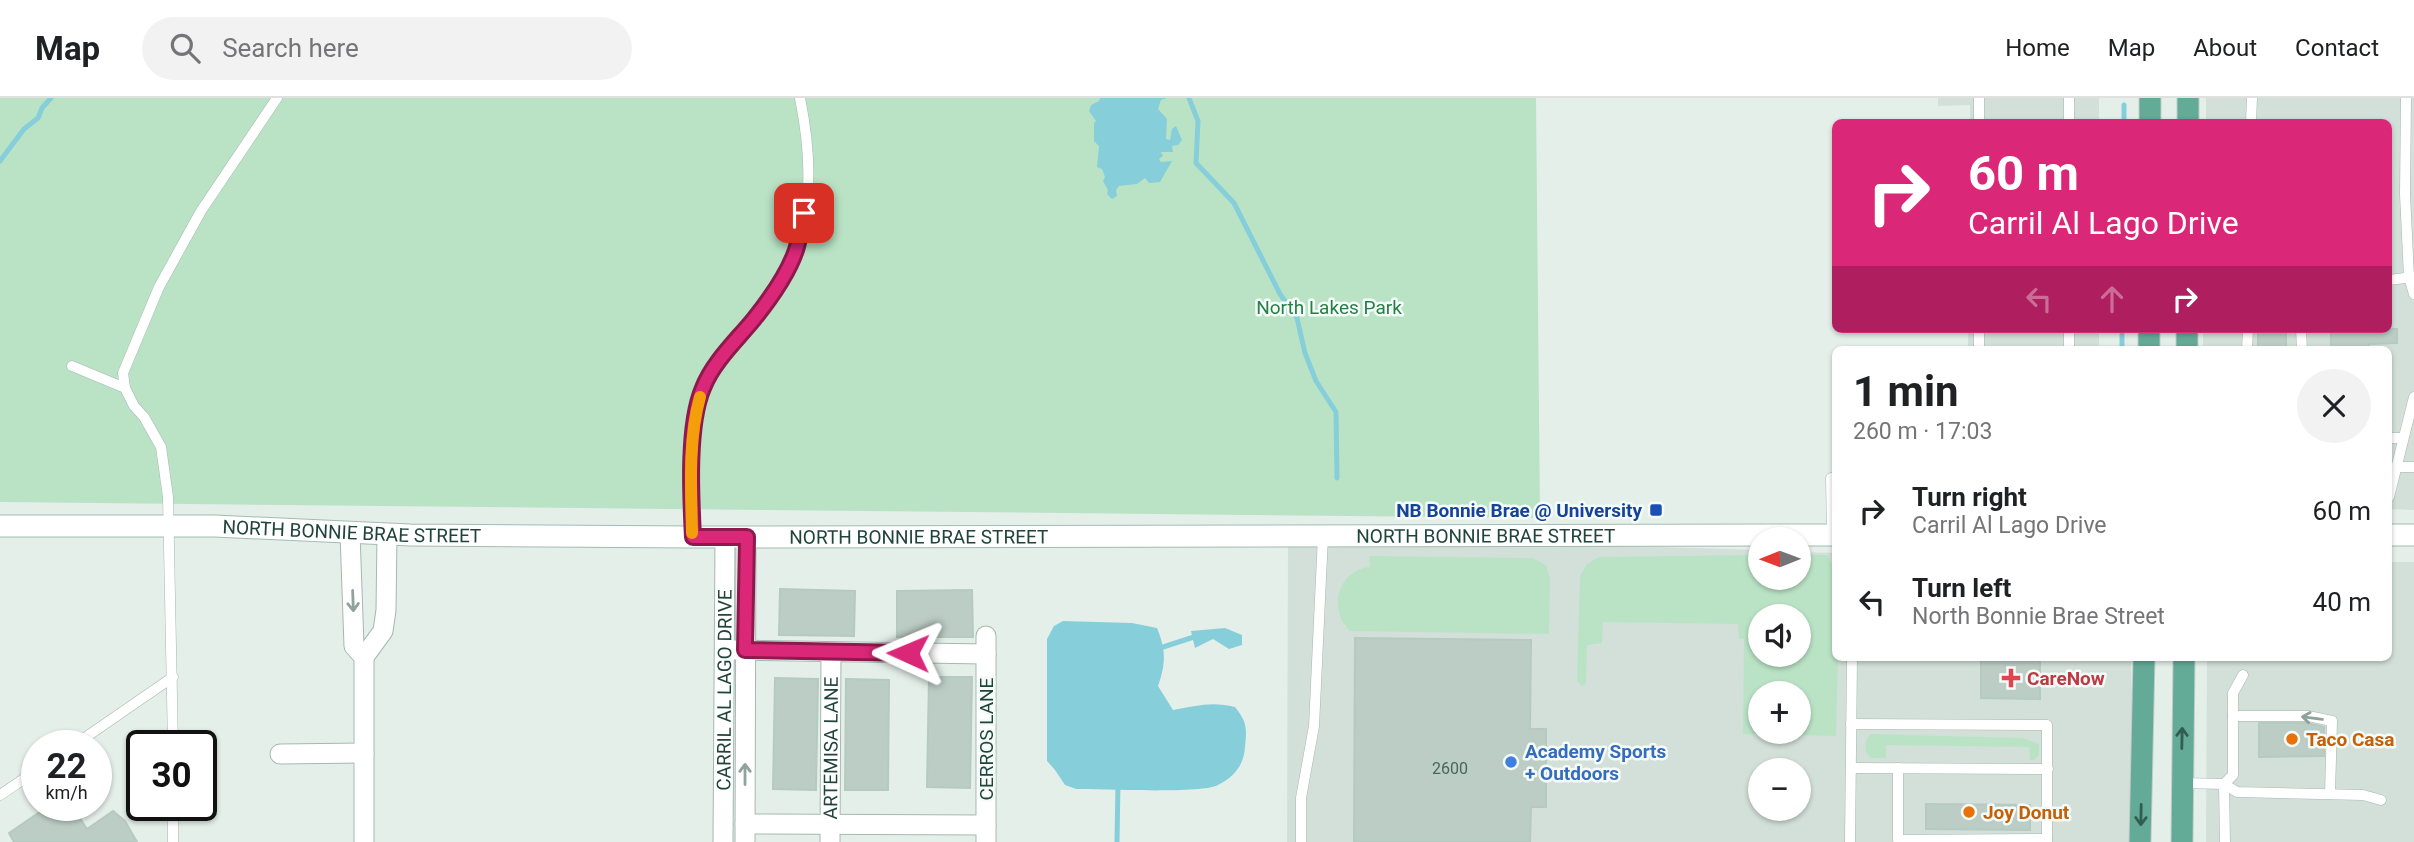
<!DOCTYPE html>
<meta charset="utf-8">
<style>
:root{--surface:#fff;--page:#f2f2f2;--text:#202124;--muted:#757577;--line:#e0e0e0}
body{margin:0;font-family:Roboto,sans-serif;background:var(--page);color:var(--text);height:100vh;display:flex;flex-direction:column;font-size:26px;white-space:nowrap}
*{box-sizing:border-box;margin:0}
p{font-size:23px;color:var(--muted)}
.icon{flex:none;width:38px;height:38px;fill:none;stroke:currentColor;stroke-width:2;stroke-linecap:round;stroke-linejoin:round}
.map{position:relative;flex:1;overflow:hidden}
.drawer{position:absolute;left:1832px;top:248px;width:560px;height:315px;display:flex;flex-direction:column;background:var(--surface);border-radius:10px;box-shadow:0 2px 5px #0004}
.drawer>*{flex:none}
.banner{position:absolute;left:1832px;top:21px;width:560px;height:214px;border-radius:10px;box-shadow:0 2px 5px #0004;background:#db2777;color:#fff;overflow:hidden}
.needle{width:46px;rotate:269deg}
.fabs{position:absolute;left:1748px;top:429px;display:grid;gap:14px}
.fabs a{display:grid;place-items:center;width:63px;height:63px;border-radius:50%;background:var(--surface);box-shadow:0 2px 5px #0004;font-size:35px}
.speed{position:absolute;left:21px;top:632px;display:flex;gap:14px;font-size:35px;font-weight:700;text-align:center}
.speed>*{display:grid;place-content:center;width:91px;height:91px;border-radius:50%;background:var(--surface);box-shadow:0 2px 5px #0004;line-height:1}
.speed small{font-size:18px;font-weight:400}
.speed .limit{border:4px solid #111;border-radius:10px;background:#fff;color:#111}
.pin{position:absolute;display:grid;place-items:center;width:60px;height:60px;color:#fff;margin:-30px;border-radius:14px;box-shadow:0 4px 10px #0006}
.me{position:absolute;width:77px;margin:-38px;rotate:271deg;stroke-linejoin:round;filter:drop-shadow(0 0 5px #0008)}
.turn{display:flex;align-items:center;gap:24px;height:147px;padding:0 21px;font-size:32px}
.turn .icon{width:91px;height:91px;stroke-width:2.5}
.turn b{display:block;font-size:49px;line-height:60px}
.lanes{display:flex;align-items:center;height:66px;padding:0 21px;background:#0003;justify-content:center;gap:35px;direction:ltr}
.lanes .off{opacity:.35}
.round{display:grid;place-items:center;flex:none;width:74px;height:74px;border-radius:37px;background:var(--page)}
.summary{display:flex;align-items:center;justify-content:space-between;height:119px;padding:0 21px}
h1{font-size:42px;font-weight:700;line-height:52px}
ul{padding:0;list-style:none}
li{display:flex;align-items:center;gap:21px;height:91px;padding:0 21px}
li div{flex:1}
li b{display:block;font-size:26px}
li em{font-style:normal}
header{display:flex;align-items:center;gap:42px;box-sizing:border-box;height:98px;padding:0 35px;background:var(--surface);border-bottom:2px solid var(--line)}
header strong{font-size:33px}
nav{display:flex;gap:38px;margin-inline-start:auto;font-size:24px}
.search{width:490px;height:63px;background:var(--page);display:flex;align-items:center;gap:18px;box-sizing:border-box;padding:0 24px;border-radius:38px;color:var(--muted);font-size:26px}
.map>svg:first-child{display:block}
.built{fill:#d2e0d9;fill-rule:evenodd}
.green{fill:#bae3c5;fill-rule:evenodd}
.water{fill:#86cfda}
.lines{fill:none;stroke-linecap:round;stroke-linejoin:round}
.stream{stroke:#86cfda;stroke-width:5}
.building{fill:#bccdc6;stroke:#b5cac1;stroke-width:2}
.lane-casing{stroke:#a5b8b2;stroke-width:11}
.street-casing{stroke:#a5b8b2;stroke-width:21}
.secondary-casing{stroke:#a1bcb2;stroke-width:23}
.primary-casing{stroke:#c1cbc8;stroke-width:23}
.lane{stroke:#fff;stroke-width:10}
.street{stroke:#fff;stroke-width:19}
.secondary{stroke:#fff;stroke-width:21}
.primary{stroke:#63aa97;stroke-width:21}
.oneway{stroke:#90a29c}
.oneway2{stroke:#315e51}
.route-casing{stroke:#8e194d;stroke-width:18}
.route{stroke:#db2777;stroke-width:12}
.slow{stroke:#f59e0b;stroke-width:12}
.transit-dot{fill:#1a4fb4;stroke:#f5fbf8;stroke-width:2.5}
.health-dot{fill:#e0444e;stroke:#f5fbf8;stroke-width:2.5}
.food-dot{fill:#e8710a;stroke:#f5fbf8;stroke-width:2.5}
.shop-dot{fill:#3f7fe0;stroke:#f5fbf8;stroke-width:2.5}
.labels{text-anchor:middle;stroke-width:5;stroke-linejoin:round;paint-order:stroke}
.number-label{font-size:16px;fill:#47665d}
.park-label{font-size:19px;fill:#258047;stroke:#f5fbf8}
.transit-label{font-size:19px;font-weight:bold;fill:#164399;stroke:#f5fbf8;text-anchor:end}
.street-label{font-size:19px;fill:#20443a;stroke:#f5fbf8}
.health-label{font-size:19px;font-weight:bold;fill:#be3a42;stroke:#f5fbf8;text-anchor:start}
.food-label{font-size:19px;font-weight:bold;fill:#c56008;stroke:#f5fbf8;text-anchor:start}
.shop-label{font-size:19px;font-weight:bold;fill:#366cbe;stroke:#f5fbf8;text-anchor:start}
</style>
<header>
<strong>Map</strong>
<div class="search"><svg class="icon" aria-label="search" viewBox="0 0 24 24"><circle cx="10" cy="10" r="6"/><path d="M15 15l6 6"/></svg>Search here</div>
<nav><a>Home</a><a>Map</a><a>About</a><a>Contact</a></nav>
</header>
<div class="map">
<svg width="2414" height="744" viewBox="0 0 2414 744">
<rect width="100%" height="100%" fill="#e4efea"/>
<g class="built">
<polygon points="1938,0 2099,0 2099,24 1970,24 1970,7 1938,8"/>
<polygon points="2206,0 2414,0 2414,412 2389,411 2389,252 2203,252 2203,231 2389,231 2389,24 2206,24"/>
<rect x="1968" y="231" width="131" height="21"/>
<path d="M1288,438L1760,452V480H1799V454L1836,455V560H2131L2135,744H1287ZM1760,518H1799V556H1760ZM1760,595H1799V634H1760ZM1760,672H1799V710H1760Z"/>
<polygon points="2389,464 2414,464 2414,744 2206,744 2207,560 2389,560"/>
</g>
<g class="green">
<polygon points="0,0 1536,0 1540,420 0,404"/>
<path d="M1760,457V480H1799V457H1827L1836,474V560H1838L1836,638L1743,636L1744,541H1739L1738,526L1603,524L1602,545L1587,547L1586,586L1582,588L1577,583L1580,478L1587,466L1599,459ZM1760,518H1799V556H1760ZM1760,595H1799V634H1760Z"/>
<path d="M1369,458L1533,460L1546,467L1550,481L1549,536L1350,533C1327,511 1338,472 1370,469Z"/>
<path d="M1870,636L2022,640L2039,646V657L2034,662H2030L2029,649L1886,647V660H1871C1863,654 1864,644 1870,636Z"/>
</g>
<g class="water">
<polygon points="1100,0 1167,0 1161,2 1158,11 1167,21 1166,41 1170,42 1172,31 1176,28 1182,42 1178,47 1172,48 1173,54 1161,54 1163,58 1159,61 1161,64 1172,63 1160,84 1149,85 1145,80 1137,86 1119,88 1116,92 1117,98 1112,101 1107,96 1108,92 1103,83 1105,79 1102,71 1097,69 1099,48 1094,43 1094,25 1096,23 1089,13 1091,7 1099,3"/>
<path d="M1063,523L1132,525L1157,530C1166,552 1166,565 1158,588L1173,612C1195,608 1212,603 1235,609C1247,624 1247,630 1245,649C1244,667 1234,679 1218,687C1202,696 1101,691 1076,691L1065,687L1055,672L1047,663V541L1054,528Z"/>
<polygon points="1225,530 1242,537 1242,547 1229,551 1213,541 1195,550 1191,533"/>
</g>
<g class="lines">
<g class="stream">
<polyline points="1189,0 1198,23 1196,65 1234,105 1280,196 1297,220 1305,255 1316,283 1336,314 1337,380"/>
<polyline points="2124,7 2124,24"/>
<polyline points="0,63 24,31 38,20 42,10 51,0"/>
<polyline points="2122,252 2122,231"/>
<polyline points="1160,550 1197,538"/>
<polyline points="1117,744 1118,684"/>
</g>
</g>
<g class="building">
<rect x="2258" y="231" width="28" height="21"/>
<polygon points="2331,231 2397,231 2397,245 2369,246 2369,252 2331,252"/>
<polygon points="780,491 855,493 854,538 779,537"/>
<polygon points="972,492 973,539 897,539 897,493"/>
<polygon points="1355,540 1531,542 1530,631 1546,631 1546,709 1531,709 1530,744 1354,744"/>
<polygon points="1981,560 2040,560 2040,601 1981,600"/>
<polygon points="929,579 972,579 970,690 927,689"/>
<polygon points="775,580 818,581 816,692 773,691"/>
<polygon points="846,581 889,582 888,692 845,692"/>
<polygon points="2259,625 2307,625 2324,629 2324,658 2259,659"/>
<polygon points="1926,706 2030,707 2030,732 1926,731"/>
<polygon points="50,707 71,707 87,731 113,713 125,723 137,744 14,744 9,735"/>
</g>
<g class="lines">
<g class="lane-casing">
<g id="lane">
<polyline points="1979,0 1979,24"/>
<polyline points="2406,0 2405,96 2409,179 2414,196"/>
<polyline points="2069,24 2069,0"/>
<polyline points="2251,24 2252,0"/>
<polyline points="2389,182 2413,179"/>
<polyline points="2069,231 2069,252"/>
<polyline points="2301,231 2302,252"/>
<polyline points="1979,252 1979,231"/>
<polyline points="2247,252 2248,231"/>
<polyline points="72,268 125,290"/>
<polyline points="2389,340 2402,340"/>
<polyline points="2396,369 2414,369"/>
<polyline points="2389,399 2414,299"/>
<polyline points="1832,437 1831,380 1836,380"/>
<path d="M693,439C691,398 688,328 703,290C713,262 739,241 757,217C771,198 787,176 795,153C814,104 810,50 800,0"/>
<polyline points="2243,577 2233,595 2233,677 2224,686 2237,694 2363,697 2381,702"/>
<polyline points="2233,618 2308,618 2332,623 2330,696"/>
<polyline points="1851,626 2047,627 2047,744"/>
<polyline points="73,648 173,579"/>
<polyline points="173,648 168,399 161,349 144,319 134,308 125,290 123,275 159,189 201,113 277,0"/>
<polyline points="1851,670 2048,671"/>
<polyline points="1898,670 1898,742 2047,741"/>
<polyline points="2182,685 2224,686 2225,744"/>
<polyline points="0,697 37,672"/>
<polyline points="173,744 173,707"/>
<polyline points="1301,744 1301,700 1314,628 1323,438"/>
<polyline points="1850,744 1852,560"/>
</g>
</g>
<g class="street-casing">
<g id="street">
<polyline points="350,435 354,548 364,559 383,533 386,512 387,436"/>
<polyline points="732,552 986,556"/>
<polyline points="280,656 364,655"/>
<polyline points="745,726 986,727"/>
<polyline points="364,744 364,559"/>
<path id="s1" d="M723,744L725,439"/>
<polyline points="745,744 746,439"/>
<path id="s2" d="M830,744L831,554"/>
<polyline points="986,744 986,538"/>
</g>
</g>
<g class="secondary-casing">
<g id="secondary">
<path id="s3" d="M0,428H215L410,437L693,439L1836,437"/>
<polyline points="2389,437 2414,437"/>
</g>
</g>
<g class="primary-casing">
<g id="primary">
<polyline points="2150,24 2150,0"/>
<polyline points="2188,24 2188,0"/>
<polyline points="2149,252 2149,231"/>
<polyline points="2187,252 2187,231"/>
<polyline points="2140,744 2144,560"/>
<polyline points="2182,744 2184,560"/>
</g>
</g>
<use href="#lane" class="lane"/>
<use href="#street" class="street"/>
<use href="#secondary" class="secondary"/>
<use href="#primary" class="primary"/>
</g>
<defs><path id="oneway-shaft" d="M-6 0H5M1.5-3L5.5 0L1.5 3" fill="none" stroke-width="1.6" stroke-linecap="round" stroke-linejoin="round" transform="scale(1.75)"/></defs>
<g class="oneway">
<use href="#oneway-shaft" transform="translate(353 503) rotate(88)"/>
<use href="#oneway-shaft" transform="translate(2312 620) rotate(-172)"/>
<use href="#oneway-shaft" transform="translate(745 676) rotate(-90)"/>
</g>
<g class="oneway2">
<use href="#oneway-shaft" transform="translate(2182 640) rotate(-89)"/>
<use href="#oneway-shaft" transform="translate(2141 717) rotate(91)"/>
</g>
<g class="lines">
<g class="route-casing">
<path id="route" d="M804,115C801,127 800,140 796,152C788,176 770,201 754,221C737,242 713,264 703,290C687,327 691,399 693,439H747L745,552L908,555"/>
</g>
<use href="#route" class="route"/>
<path class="slow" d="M692,435C691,391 688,342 700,299"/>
</g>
<rect class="transit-dot" x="1649" y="405" width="14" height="14" rx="3.5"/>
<path class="health-dot" d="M2007.5 569.5h7v7h7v7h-7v7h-7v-7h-7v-7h7z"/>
<g class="food-dot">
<circle cx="2292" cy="641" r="7"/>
<circle cx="1969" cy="714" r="7"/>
</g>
<circle class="shop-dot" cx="1511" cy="664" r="7"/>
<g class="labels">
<g class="number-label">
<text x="1450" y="676">2600</text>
</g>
<g class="park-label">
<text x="1329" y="216">North Lakes Park</text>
</g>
<g class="transit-label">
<text x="1642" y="419">NB Bonnie Brae @ University</text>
</g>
<g class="street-label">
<text dy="7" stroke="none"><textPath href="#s3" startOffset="352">NORTH BONNIE BRAE STREET</textPath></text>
<text dy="7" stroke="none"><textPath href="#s3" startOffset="1486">NORTH BONNIE BRAE STREET</textPath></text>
<text dy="7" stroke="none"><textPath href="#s3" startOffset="919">NORTH BONNIE BRAE STREET</textPath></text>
<text dy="7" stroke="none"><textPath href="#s1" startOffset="152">CARRIL AL LAGO DRIVE</textPath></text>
<text transform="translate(986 641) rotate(-90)" y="7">CERROS LANE</text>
<text dy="7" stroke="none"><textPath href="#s2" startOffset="94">ARTEMISA LANE</textPath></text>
</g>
<g class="health-label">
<text x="2027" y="587">CareNow</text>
</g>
<g class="food-label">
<text x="2306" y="648">Taco Casa</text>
<text x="1983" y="721">Joy Donut</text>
</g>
<g class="shop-label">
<text x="1525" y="660">Academy Sports<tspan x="1525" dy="22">+ Outdoors</tspan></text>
</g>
</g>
</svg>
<div class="fabs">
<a><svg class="needle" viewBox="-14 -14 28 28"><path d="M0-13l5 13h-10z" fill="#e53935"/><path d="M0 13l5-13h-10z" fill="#757577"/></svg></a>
<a><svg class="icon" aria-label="sound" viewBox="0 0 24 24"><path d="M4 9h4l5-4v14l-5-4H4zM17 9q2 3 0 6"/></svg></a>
<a>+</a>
<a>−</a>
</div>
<div class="speed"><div>22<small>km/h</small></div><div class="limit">30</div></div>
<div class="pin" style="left:804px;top:115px;background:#d93025"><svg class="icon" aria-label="arrive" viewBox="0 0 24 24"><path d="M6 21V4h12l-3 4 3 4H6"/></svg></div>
<svg class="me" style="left:908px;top:555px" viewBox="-20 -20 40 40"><path d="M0-17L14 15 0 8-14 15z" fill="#db2777" stroke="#fff" stroke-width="4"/></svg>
<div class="banner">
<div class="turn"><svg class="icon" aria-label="right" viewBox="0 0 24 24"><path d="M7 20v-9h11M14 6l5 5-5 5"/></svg><div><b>60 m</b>Carril Al Lago Drive</div></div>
<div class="lanes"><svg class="icon off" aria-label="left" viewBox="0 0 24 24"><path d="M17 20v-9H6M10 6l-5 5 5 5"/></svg><svg class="icon off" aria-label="ahead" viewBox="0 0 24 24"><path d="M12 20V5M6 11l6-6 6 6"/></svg><svg class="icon" aria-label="right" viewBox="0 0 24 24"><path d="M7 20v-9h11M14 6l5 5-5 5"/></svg></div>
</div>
<section class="drawer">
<div class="summary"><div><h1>1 min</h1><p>260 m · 17:03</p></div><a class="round"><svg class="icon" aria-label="close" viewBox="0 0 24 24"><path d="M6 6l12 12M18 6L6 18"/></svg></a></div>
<ul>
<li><svg class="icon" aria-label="right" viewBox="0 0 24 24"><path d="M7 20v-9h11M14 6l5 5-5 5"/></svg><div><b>Turn right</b><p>Carril Al Lago Drive</p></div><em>60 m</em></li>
<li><svg class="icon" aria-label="left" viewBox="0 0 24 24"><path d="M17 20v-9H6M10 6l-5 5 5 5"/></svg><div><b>Turn left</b><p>North Bonnie Brae Street</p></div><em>40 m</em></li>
</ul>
</section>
</div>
